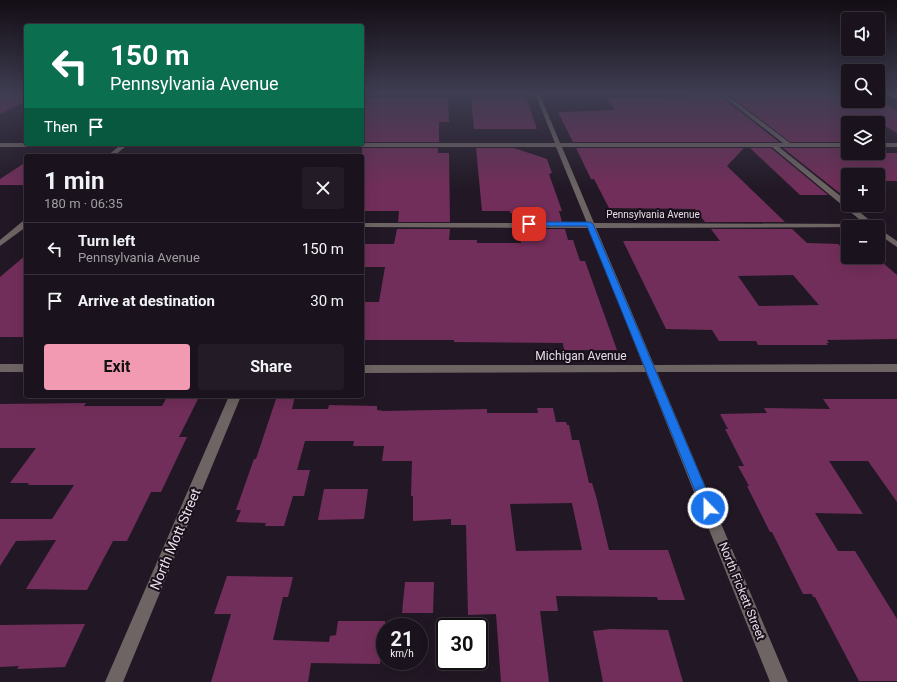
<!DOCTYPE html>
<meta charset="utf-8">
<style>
:root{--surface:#1a121c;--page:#231b25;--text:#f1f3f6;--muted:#9f9ea3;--line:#38323b;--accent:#f19ab2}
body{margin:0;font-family:Roboto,sans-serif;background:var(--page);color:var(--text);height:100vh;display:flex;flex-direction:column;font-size:15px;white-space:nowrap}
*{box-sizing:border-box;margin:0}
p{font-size:13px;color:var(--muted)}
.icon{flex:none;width:22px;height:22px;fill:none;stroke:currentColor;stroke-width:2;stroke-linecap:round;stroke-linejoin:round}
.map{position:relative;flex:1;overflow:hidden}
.panel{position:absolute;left:24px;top:154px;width:340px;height:244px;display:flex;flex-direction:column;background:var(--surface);border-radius:4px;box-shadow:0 4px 16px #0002,0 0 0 1px var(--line)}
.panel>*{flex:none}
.banner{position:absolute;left:24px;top:24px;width:340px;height:122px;border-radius:4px;box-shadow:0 4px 16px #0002,0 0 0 1px var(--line);background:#0b6e4f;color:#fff;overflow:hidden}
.controls{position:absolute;left:841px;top:12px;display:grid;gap:8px}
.controls a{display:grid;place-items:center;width:44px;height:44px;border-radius:4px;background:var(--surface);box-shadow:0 4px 16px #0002,0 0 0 1px var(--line);font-size:20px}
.speed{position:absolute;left:376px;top:618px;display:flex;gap:8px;font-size:20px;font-weight:700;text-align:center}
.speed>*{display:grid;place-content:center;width:52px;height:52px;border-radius:50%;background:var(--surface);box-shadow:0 4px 16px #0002,0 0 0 1px var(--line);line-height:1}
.speed small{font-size:10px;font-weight:400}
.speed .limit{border:2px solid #111;border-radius:6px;background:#fff;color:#111}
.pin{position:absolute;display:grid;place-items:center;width:34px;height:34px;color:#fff;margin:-17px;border-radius:8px;box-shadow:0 2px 6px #0006}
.me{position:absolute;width:44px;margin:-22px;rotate:338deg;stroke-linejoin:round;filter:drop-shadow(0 0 3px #0008)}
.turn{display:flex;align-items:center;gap:14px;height:84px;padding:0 20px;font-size:18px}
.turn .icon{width:52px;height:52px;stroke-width:2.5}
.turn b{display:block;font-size:28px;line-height:34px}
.then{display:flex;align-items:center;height:38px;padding:0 20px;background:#0003;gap:8px;font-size:15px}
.round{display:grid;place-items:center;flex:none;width:42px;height:42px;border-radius:4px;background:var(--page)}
.headline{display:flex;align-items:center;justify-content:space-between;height:68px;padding:0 20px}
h1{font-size:24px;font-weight:700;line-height:30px}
.cta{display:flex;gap:8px;margin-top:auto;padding:8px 20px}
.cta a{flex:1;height:46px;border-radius:4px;background:var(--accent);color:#111;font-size:16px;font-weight:700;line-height:46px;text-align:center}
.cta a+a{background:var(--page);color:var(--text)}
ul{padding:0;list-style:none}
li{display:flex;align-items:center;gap:12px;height:52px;padding:0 20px;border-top:1px solid var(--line)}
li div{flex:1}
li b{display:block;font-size:15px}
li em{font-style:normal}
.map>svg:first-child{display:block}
.building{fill:#722e5a;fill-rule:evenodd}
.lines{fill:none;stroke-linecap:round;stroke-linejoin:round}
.minor{fill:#6d6463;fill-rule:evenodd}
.major{fill:#c1adac;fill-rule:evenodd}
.route{fill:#1a73e8;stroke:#114b97}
.labels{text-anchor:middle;stroke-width:4;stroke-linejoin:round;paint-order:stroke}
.far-street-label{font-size:10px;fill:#e5dee7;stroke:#180f1b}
.street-label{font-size:12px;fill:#e5dee7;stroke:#180f1b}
.near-street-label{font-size:14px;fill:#e5dee7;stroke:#180f1b}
</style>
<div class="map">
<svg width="897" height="682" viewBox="0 0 897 682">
<rect width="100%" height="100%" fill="#221825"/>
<g class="building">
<polygon points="0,93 26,93 26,101 0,114"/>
<polygon points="742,93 848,93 848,101 878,101 897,110 897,133 880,123 848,123 848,142 790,142 729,95 744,95"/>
<polygon points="687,95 719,95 779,142 573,142 558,112 615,110 606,98 689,97"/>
<polygon points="471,97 526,97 537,129 474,129"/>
<polygon points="368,98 448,98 449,122 439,122 439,142 362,142 362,111"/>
<polygon points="362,148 438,148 438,153 449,153 450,222 398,222 399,211 362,211"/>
<polygon points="476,148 514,148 547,159 552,173 549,174 562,211 559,211 562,222 517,222 515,213 510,213 510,211 482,211"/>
<polygon points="576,148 744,148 727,166 785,222 705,222 695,209 609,208 594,179 591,179"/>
<polygon points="750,148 771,148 828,195 800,195"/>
<polygon points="783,148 848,148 848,153 897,153 897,181 878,181 878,175 848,175 848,195 842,195"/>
<polygon points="26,162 26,185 0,185 0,179"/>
<polygon points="397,229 450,229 449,240 477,240 477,243 521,243 518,229 565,229 568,240 573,240 580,261 585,261 617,350 564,350 563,343 454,342 454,340 362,340 362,302 379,302 385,267 362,267 362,244 394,244"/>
<path d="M711,229H792L807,243L838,244L848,253V257H876L897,275V339L827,340L829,343H826L828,345H758L756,341H719L712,330L666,329L623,241H720ZM793,275L819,305L759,306L738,276Z"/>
<polygon points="26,255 26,337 0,337 0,277"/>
<path d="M277,396H295L292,409H328L329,405L377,406V410L384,411L487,409V413H538L537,408H553L556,422H566L567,425H569L572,440H579L589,483H592L596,496L609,550H668L685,600H658L657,597L556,596L558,611H540L549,682H501L496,614L468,615L466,525H451V519L413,521V496H411L412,461H382L384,446H353L354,441H305L297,470H310L304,496H293L284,526H265L266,523L236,522L241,510H236L254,459H256ZM572,503L582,550L516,551L510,504Z"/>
<polygon points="166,399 198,399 179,437 187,437 161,492 151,492 127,541 113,541 87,590 26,589 56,540 16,541 0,566 0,519 52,519 74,485 28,485 29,483 10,483 36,448 0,448 0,404 86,403 84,406 162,406"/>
<polygon points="823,399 897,399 897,502 868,461 829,461 863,514 815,513 838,551 855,551 897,619 897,681 859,681 815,597 813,597 812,594 803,594 772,532 770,532 747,486 749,486 738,466 744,466 725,429 728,429 720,414 767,413 764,408 830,409"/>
<polygon points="324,489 368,489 364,519 318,520"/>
<polygon points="227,576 293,577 288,597 283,597 273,640 329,642 330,636 336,635 338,621 385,621 385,640 382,640 380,664 311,663 308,682 211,682 231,614 214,614"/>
<polygon points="405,582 434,582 433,613 402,613"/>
<polygon points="85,624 65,667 17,669 19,666 0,667 0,625"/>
<polygon points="610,629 668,630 683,682 603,682 593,631"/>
</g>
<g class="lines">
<g class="minor">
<path d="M535,93H539L560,143H783L719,93H724L790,143H848V147H779L848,202V205H851L878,227L596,228L654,365L897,364V372H657L788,682H770L646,372L362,373V365H643L589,228L362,227V223H587L556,147H125L114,156H107L118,147H0V143H555ZM562,147H772L865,224L594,223Z"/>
<rect x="878" y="143" width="19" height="4"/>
<polygon points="23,221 26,221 26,227 0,246 0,240"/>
<polygon points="878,228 897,241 897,247 878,234"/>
<rect x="0" y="364" width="26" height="8"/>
<polygon points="229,396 241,396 123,682 105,682"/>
</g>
<polygon class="major" points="886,93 897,95 897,98 886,94"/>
</g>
<linearGradient id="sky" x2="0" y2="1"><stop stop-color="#130d14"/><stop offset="0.49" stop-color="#3e3d51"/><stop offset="1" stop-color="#3e3d51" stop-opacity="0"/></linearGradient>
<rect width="897" height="189" fill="url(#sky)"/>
<polygon class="route" points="527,222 590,222 593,224 714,508 712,512 708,513 704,512 702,508 587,226 529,226 526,224"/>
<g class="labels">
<g class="far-street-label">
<text x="653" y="218">Pennsylvania Avenue</text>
</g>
<g class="street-label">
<text x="581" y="360">Michigan Avenue</text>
<text transform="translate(742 591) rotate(68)" y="4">North Fickett Street</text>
</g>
<g class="near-street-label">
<text transform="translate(175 539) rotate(-67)" y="5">North Mott Street</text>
</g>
</g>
</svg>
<div class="controls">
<a><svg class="icon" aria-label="sound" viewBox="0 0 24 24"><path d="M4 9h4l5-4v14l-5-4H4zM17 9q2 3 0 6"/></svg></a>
<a><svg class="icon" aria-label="search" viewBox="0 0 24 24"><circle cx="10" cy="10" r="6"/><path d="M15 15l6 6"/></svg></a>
<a><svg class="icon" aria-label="layers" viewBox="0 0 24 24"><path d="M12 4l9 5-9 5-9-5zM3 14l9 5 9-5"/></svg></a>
<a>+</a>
<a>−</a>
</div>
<div class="speed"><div>21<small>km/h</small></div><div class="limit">30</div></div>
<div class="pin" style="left:529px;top:224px;background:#d93025"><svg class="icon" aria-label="arrive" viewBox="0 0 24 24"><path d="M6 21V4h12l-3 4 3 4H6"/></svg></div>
<svg class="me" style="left:708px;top:508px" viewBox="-20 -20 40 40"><circle r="17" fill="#1a73e8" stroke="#fff" stroke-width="3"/><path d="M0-11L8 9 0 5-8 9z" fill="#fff"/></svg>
<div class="banner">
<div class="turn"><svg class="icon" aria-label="left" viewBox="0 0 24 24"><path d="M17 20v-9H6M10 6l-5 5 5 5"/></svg><div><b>150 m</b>Pennsylvania Avenue</div></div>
<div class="then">Then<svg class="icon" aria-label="arrive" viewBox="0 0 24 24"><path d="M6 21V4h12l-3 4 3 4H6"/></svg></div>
</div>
<section class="panel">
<div class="headline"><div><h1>1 min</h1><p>180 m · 06:35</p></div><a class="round"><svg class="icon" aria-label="close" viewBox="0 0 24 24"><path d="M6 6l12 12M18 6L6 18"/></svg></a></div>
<ul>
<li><svg class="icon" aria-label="left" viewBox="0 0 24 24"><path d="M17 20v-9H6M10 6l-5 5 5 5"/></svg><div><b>Turn left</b><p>Pennsylvania Avenue</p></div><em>150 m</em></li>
<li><svg class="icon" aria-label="arrive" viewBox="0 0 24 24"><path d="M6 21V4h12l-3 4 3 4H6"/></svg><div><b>Arrive at destination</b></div><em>30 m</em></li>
</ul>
<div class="cta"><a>Exit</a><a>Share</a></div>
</section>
</div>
